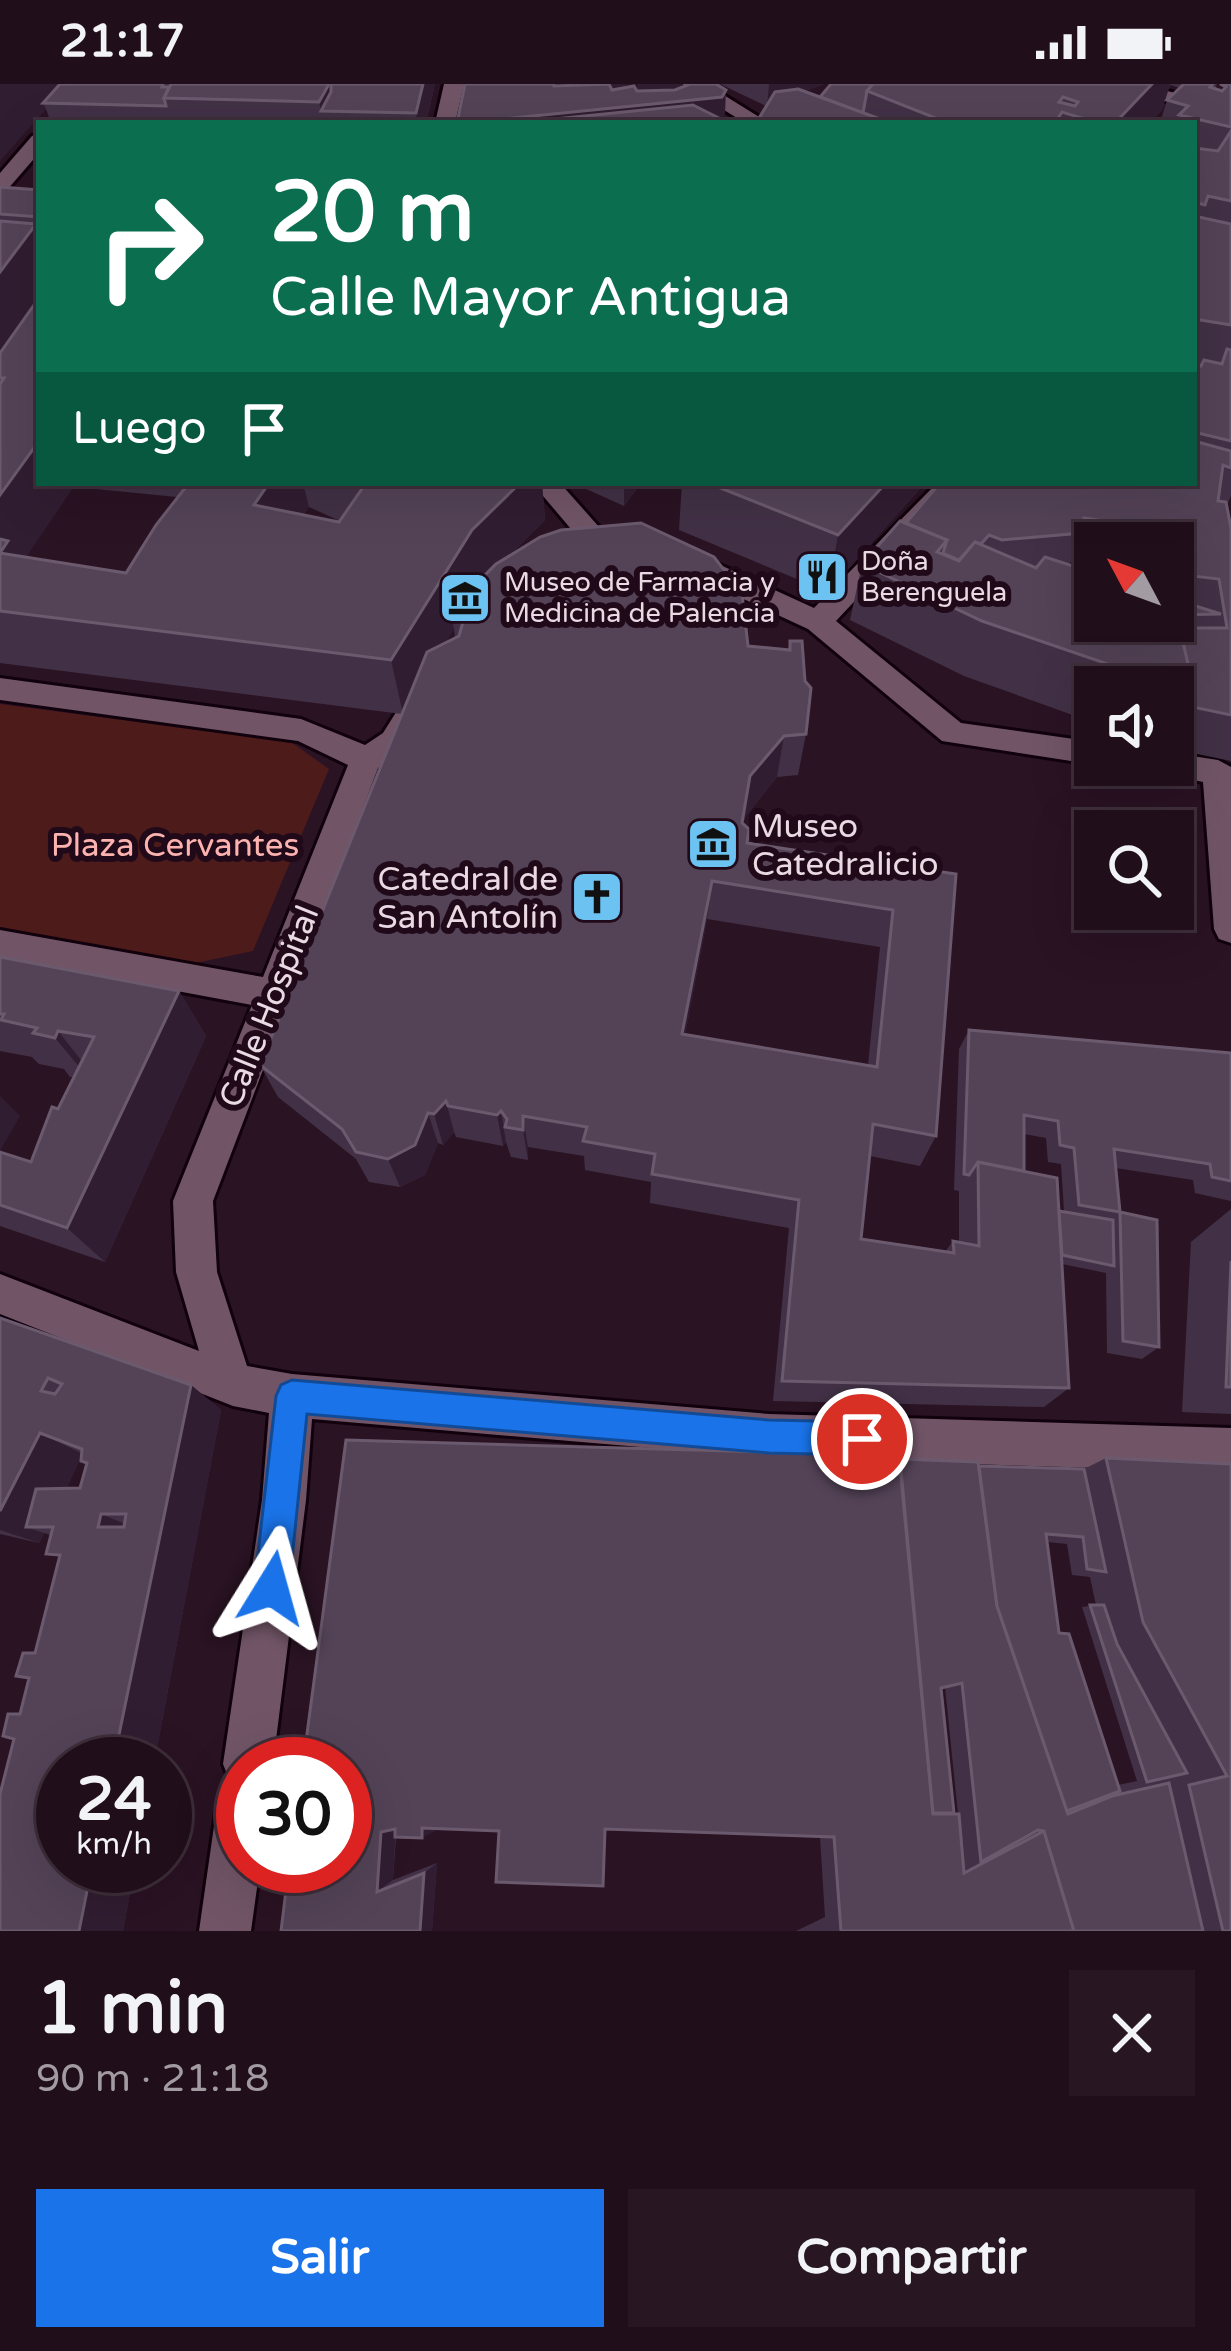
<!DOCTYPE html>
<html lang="es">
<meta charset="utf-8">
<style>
:root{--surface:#200e1a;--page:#281723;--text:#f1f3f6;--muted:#a29ca2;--line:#3d2e39;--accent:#1a73e8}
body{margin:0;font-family:"Varela Round",sans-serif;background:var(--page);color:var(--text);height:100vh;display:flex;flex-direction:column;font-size:45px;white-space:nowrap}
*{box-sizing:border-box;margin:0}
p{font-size:39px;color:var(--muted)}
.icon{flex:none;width:66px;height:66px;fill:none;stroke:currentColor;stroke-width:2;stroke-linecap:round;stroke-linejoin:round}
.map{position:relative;height:1847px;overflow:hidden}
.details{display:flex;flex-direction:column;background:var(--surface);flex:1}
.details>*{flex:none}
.hud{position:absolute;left:36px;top:36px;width:1161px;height:366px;border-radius:0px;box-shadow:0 12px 48px #0002,0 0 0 3px var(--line);background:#0b6e4f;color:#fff;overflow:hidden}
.needle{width:78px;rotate:311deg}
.fabs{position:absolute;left:1074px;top:438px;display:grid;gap:24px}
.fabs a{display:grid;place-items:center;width:120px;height:120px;border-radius:0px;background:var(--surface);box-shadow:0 12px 48px #0002,0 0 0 3px var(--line);font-size:60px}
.speed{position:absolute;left:36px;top:1653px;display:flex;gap:24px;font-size:60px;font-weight:700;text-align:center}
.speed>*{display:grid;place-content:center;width:156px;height:156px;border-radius:50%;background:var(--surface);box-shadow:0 12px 48px #0002,0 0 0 3px var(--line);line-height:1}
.speed small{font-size:30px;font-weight:400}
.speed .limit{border:18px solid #d22;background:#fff;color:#111}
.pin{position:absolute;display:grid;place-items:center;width:102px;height:102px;color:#fff;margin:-51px;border:6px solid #fff;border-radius:50%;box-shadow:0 3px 12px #0007}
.me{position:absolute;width:132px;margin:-66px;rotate:8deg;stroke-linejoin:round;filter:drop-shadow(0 0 9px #0008)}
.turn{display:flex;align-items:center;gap:42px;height:252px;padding:0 36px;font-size:54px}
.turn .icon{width:156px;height:156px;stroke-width:2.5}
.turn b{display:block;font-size:84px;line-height:102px}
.then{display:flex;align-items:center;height:114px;padding:0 36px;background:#0003;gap:24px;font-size:45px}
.round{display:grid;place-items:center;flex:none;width:126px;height:126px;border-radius:0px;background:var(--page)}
.overview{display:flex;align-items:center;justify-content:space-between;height:204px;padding:0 36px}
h1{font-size:72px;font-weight:700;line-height:90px}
.primary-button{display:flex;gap:24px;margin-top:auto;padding:24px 36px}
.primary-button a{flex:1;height:138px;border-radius:0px;background:var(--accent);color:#fff;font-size:48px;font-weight:700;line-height:138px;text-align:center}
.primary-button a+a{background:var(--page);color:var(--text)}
.status{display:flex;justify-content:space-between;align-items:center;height:84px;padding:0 60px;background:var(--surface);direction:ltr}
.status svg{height:33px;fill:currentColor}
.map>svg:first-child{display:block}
.green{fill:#4e1b1b}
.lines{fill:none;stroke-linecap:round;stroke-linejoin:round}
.street-casing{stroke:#11010c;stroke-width:6}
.street{fill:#715567;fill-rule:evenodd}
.wall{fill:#423146;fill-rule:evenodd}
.shaded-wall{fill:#311d31}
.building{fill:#544357;stroke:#6b5a6d;stroke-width:3;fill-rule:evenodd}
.route{fill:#1a73e8;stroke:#114b97;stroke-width:3}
.labels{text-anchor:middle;stroke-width:12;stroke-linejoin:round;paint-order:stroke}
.far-poi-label{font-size:27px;fill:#e9d9e3;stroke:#200a19;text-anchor:start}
.poi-label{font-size:33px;fill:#e9d9e3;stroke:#200a19;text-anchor:start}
.park-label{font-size:33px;fill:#fcb2ae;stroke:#200a19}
.street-label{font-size:33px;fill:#e9d9e3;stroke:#200a19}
</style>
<div class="status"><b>21:17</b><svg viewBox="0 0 49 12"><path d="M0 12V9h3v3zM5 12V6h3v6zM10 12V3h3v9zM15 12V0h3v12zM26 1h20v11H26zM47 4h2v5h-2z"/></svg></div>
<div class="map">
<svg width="1231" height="1847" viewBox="0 0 1231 1847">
<rect width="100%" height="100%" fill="#2a1323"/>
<polygon class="green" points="0,620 291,658 329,685 253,867 191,880 0,850"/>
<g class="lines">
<g class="street-casing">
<g id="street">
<polygon points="444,0 464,0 455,39 435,39"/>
<polygon points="682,0 706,0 769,39 745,39"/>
<polygon points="1099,0 1135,0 1231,21 1231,33"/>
<polygon points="39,50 39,69 7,106 0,108 0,89 32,52"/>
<polygon points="532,399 560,399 608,453 612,459 608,465 588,465"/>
<polygon points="937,399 965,399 836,537 961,639 1095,658 1097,681 942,657 808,545 685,488 681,481 685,474 705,474 814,524"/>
<polygon points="0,594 301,635 365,661 383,649 405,614 427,614 431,622 405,665 378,684 213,1117 217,1188 247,1282 292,1290 769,1330 1231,1344 1231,1388 769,1374 312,1335 306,1416 273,1680 243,1680 243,1782 260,1782 251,1847 199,1847 218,1714 229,1695 223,1680 262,1416 269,1329 233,1322 0,1230 0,1190 199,1267 176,1188 173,1117 252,921 0,874 0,846 263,893 348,681 298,657 0,616"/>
<polygon points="1173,669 1218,676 1231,683 1231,859 1219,855 1214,845 1203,698 1160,689 1155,681 1173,681"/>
</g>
</g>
<use href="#street" class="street"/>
</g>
<g class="wall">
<polygon points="0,0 435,0 426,39 51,39 46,25"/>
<path d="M720,0H824L805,7L820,13L831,0H1217L1215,5L1222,7L1231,0V412L1227,421L1231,444V677L1173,665V603H1095V639L964,592L850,536L862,480L906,439L1194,399V39H1160L1167,16L1180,4L1170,1L1162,26L1149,39H756L766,22ZM1095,459H1173V537H1095L1069,481L1070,478L1095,482Z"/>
<path d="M0,103L39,106V399H76L25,473L126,489L177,413L96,405L93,399H542L545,436L509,472L748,562L788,566L790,557L806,650L798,691L777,693L745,733L743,740L747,759L956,790L936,1052L920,1082L870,1072L861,1155L945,1168L953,1157L959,1158V1107L954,1106L959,965L969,946L1231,969V1117L1195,1109L1193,1096L1116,1084L1120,1128L1159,1263L1142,1275L1107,1269L1106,1189L1062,1180L1069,1304L1044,1323L773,1317L789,1144L650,1119L651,1098L585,1086L584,1072L528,1063V1076L511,1073L506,1058L503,1062L456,1053L454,1048L443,1061L438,1059L425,1091L400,1103L369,1098L356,1075L278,1013L260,981L402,630L0,579ZM309,423L340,437L339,438L303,431ZM454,545L455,554L445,559ZM707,835L880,863L868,981L685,951ZM1024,1050L1046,1054L1048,1078L1061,1080L1064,1127H1059L1024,1088Z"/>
<polygon points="573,399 641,399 624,422"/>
<polygon points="682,399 925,399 828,508 679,446"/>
<polygon points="0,873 179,907 206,952 105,1178 0,1142 0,1068 31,1078 74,993 70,993 64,985 39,980 32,973 0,967"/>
<polygon points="1231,1125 1231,1330 1182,1328 1191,1158"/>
<path d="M0,1234L191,1301L221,1326L154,1680H63V1782H135L123,1847H0V1710L14,1655L3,1652L8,1630H20L29,1594L16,1592L23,1569H35L60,1473L46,1470L51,1451L44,1449L39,1459L0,1450ZM81,1373V1377L87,1380L80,1404L66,1405Z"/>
<path d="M1106,1374L1231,1380V1847H796L825,1833L820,1753L605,1745L499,1747L435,1744V1747L396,1753L393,1796L437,1779L432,1847L289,1782L900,1375L979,1382L1084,1385ZM1047,1458L1067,1460L1072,1491L1090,1493L1096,1521L1082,1523L1137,1697L1118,1701L1059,1549ZM945,1603L958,1730L954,1729L941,1604Z"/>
</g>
<g class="shaded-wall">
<polygon points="0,0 68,0 43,19 46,25 0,77"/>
<polygon points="329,0 336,0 321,27 319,18"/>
<polygon points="423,0 435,0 426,39 417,39 416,29"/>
<polygon points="554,0 626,0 626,17 555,26"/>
<polygon points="637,0 682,0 681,17 726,6 725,30 719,39 465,39 637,21"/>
<polygon points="769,0 824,0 767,22"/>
<polygon points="1152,0 1170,0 1162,26 1149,39 1115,39"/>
<polygon points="36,140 39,147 39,225 0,281 0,188"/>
<polygon points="39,357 39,399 76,399 21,481 0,501 0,411"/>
<polygon points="269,399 303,399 309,423 270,478 254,421"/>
<polygon points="520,399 542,399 545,436 479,503 452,535 454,545 403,630 391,576 472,446"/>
<polygon points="624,399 641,399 624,422"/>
<polygon points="886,399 925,399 828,508 838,451"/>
<polygon points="784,652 777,693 745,733 737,778 750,692"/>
<polygon points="712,797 707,835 679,984 682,950"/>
<polygon points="179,907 206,952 105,1178 67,1144"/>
<polygon points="58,947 93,991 91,997 55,954"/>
<polygon points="0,1012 20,1032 0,1067"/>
<polygon points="446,1017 454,1048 443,1061 434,1030"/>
<polygon points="501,1027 506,1058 503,1062 497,1031"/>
<polygon points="428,1029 438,1059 425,1091 400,1103 388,1075"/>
<polygon points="523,1032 528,1063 528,1076 523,1046"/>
<polygon points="191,1301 221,1326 154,1680 113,1680"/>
<polygon points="40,1349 83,1370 47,1443 26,1443 44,1449 39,1459 0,1446 0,1427"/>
<polygon points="101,1430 140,1446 98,1443"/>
<polygon points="435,1737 435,1747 422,1754 422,1744"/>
<polygon points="396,1741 393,1796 377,1808 381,1748"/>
<polygon points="437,1779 432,1847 420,1847 424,1789"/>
<polygon points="92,1782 135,1782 123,1847 79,1847"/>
</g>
<g class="building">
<polygon points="60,0 163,0 162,3 169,3 164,14 166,22 43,19"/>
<polygon points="171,0 329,0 319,18 164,14"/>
<polygon points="331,0 423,0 416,29 321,27 331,8"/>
<polygon points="465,0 554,0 554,2 609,0 612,6 634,2 637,7 675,6 690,0 716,0 726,6 722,13 464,39 458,34"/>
<polygon points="831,0 873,0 867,7 863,29 820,13"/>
<path d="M873,0H1152L1115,39H1098L1062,28L1055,39H948L867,7ZM1063,13L1078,18L1075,22L1059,18Z"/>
<polygon points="1184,0 1213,0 1210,3 1222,7 1226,3 1220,0 1231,0 1231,43 1179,31 1188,22 1167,16"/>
<polygon points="798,5 891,39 756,39 775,8"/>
<polygon points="693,21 719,34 716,39 515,39"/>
<polygon points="144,37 224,39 142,39"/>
<polygon points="1231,47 1231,117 1208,112 1205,121 1194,118 1194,64 1218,67"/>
<polygon points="0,103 39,106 39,133 0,130"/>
<polygon points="1194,132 1231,140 1231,241 1194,235"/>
<polygon points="0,137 36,140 0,188"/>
<polygon points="39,214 39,357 0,411 0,300 4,294 0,294 0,269"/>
<polygon points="1227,265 1231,266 1231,357 1194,348 1194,281 1201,282 1204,276 1222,280"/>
<polygon points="1194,357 1231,367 1231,384 1223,381 1218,417 1226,418 1231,444 1231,631 1188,622 1195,610 1180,546 1166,544 1227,544 1219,495 1175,490 1172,447 1084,434 1082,449 1002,456 989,451 981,460 975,458 959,476 943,469 947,456 906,439 940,399 1194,399"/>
<polygon points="189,399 269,399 254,421 339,438 366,399 520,399 472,446 391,576 0,527 0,469 126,489 156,441"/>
<polygon points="708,399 886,399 838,451"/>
<polygon points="900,437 947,456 937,468 959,477 975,458 1036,484 1045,473 1095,489 1095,537 1156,537 1164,544 1180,546 1195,610 982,537 862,480"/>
<path d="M641,439L714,473L742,509L748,562L790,566V557H802L805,597L811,604L806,650L784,652L750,692L742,739L749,745L747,759L956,790L936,1052L873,1040L861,1155L954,1169L953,1157L979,1162L978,1078L1057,1094L1069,1304L782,1297L799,1116L652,1090L655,1070L583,1057L587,1043L523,1032V1046L505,1043L507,1035L501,1027L497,1031L448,1022L446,1017L434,1030L428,1029L415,1061L388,1075L356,1068L342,1045L260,981L427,568L459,552L463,538L452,535L454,528L466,510L496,480L540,453L561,446ZM712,797L893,826L877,983L682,950Z"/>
<polygon points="0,455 8,457 0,469"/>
<polygon points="1173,515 1221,530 1173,531"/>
<polygon points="0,873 179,907 67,1144 0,1121 0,1068 31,1078 52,1023 58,1025 94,953 58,947 55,954 33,949 37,944 1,936 4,930 0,930"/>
<polygon points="969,946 1231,969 1231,1097 1212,1093 1210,1080 1114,1065 1120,1128 1079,1121 1074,1064 1060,1061 1058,1037 1024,1031 1024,1087 978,1078 969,1091 964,1090"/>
<polygon points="1059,1127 1113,1136 1114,1182 1062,1171"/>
<polygon points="1120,1128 1157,1136 1159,1263 1123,1257"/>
<polygon points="1231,1177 1231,1303 1226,1303"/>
<path d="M0,1234L191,1301L113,1680H63V1782H92L79,1847H0V1710L14,1655L3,1652L8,1630H20L29,1594L16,1592L23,1569H35L60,1471L46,1470L53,1443H26L36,1405L80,1404L87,1379L81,1377L82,1365L40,1349L0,1427ZM48,1294L62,1300L55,1310L41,1307ZM101,1430H126L124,1443H98Z"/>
<polygon points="346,1356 899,1372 933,1730 959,1730 964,1789 1044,1747 1074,1847 841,1847 834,1753 605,1745 603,1802 496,1798 499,1747 422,1744 422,1754 395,1753 395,1745 381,1748 377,1808 424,1789 420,1847 281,1847 289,1782 345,1782 345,1680 303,1680"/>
<polygon points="1106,1374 1231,1380 1231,1847 1223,1847 1189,1701 1227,1692 1143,1538"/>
<polygon points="900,1375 978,1378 997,1522 1068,1730 1112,1712 1169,1699 1203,1847 1074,1847 1044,1747 1038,1746 981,1778 962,1599 941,1604 954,1729 933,1729"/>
<polygon points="979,1382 1084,1385 1106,1488 1087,1485 1083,1453 1046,1450 1059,1549 1069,1550 1120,1707 1067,1727 997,1522"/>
<polygon points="1090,1521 1104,1521 1117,1560 1187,1689 1147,1698"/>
</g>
<polygon class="route" points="292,1296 769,1336 862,1338 873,1343 878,1355 873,1367 862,1371 769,1369 307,1330 289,1504 284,1517 272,1522 259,1517 254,1504 276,1312 281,1301"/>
<defs>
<g id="restaurant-square" transform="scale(2.7)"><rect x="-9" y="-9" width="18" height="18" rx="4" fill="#6cc3f2" stroke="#200a19"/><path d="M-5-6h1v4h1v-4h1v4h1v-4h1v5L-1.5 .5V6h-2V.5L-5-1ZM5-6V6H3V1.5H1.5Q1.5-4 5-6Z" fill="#111"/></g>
<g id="museum-square" transform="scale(2.7)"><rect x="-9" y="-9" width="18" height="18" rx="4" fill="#6cc3f2" stroke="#200a19"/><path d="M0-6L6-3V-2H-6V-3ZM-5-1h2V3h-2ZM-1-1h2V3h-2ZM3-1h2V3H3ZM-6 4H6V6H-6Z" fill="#111"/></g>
<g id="church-square" transform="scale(2.7)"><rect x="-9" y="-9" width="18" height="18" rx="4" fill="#6cc3f2" stroke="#200a19"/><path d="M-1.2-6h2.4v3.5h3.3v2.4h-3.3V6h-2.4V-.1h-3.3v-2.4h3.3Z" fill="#111"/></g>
</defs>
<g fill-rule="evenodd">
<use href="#restaurant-square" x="822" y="493"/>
<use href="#museum-square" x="465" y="514"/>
<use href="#museum-square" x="713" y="760"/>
<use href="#church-square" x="597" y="813"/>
</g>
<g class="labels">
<g class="far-poi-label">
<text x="861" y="486">Doña<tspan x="861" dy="31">Berenguela</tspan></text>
<text x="504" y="507">Museo de Farmacia y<tspan x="504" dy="31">Medicina de Palencia</tspan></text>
</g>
<g class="poi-label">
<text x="752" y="753">Museo<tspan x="752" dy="38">Catedralicio</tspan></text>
<text x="558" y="806" text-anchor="end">Catedral de<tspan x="558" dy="38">San Antolín</tspan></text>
</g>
<g class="park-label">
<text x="175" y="772">Plaza Cervantes</text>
</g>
<g class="street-label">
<text transform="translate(268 922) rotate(-68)" y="12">Calle Hospital</text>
</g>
</g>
</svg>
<div class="fabs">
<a><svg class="needle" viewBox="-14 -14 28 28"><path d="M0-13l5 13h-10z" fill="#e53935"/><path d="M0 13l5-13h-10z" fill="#a29ca2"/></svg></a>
<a><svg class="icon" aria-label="sound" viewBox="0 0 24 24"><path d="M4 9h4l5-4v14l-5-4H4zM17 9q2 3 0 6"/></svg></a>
<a><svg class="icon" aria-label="search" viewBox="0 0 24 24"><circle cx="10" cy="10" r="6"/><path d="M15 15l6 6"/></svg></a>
</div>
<div class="speed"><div>24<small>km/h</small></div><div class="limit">30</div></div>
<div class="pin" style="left:862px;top:1355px;background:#d93025"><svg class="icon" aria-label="arrive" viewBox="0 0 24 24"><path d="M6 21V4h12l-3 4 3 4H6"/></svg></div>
<svg class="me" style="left:272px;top:1504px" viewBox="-20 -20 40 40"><path d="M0-17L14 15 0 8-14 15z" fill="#1a73e8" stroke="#fff" stroke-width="4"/></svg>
<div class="hud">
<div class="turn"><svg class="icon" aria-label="right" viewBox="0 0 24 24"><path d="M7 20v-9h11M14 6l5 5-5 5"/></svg><div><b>20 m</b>Calle Mayor Antigua</div></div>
<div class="then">Luego<svg class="icon" aria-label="arrive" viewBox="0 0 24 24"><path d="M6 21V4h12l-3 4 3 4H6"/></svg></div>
</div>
</div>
<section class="details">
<div class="overview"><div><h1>1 min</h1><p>90 m · 21:18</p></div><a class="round"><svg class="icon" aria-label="close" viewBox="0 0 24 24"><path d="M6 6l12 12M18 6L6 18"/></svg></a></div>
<div class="primary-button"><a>Salir</a><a>Compartir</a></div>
</section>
